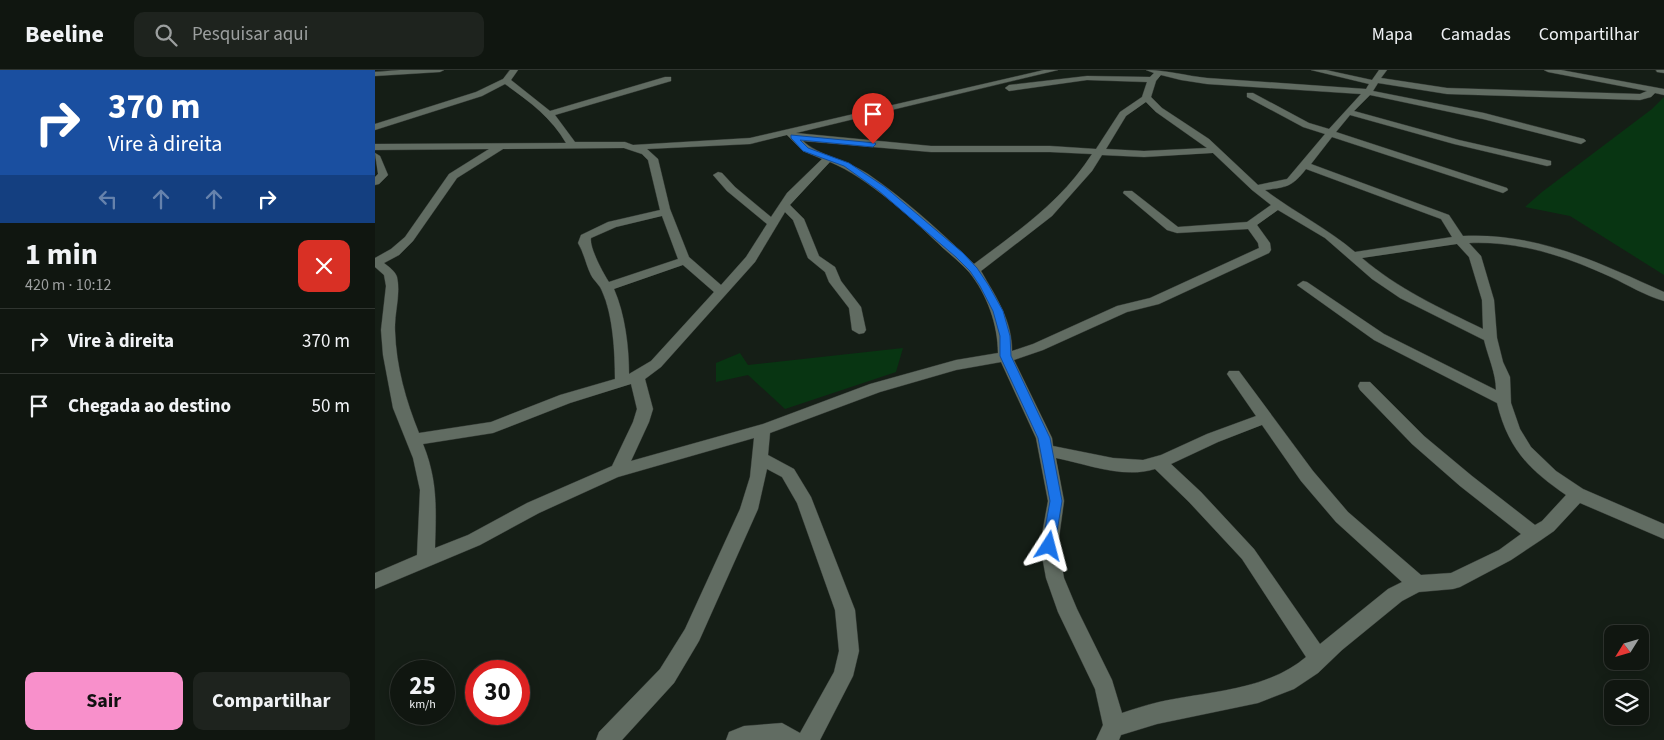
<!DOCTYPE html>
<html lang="pt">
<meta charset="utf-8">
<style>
:root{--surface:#101610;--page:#1e231e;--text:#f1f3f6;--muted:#9c9f9f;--line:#303530;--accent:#f890cb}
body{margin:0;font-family:"Source Sans 3",sans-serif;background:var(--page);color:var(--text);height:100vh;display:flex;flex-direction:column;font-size:19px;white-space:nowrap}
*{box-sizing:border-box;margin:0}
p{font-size:16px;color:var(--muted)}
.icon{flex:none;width:28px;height:28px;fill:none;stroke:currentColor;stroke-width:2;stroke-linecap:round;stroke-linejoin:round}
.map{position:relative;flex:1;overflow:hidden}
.side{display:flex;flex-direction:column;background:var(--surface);width:375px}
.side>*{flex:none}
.guide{background:#1a4fa0;color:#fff;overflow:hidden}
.needle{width:32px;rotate:233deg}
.fabs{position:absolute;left:1229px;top:555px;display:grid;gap:10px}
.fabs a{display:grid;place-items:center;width:45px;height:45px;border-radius:10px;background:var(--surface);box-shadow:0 2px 12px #0003,0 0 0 1px var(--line);font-size:25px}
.speed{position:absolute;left:15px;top:590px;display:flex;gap:10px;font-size:25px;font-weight:700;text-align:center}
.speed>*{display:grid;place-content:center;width:65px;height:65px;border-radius:50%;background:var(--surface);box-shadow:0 2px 12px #0003,0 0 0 1px var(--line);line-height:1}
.speed small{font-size:12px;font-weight:400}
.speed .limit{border:8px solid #d22;background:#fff;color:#111}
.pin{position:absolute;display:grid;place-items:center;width:42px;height:42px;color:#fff;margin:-51px -21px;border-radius:50% 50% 50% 0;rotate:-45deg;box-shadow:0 0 5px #0007}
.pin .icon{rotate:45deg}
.me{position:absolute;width:55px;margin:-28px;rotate:9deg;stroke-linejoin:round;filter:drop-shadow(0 0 4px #0008)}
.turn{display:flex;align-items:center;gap:18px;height:105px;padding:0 25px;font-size:22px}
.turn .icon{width:65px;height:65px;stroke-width:2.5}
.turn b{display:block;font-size:35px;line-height:42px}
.lanes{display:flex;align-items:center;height:48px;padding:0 25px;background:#0003;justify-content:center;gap:25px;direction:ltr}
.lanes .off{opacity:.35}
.round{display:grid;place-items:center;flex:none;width:52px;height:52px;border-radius:10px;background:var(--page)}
.head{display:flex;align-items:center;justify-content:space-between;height:85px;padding:0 25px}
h1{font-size:30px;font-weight:700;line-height:38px}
.button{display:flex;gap:10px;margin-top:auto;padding:10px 25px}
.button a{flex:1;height:58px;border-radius:10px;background:var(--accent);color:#111;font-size:20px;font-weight:700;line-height:58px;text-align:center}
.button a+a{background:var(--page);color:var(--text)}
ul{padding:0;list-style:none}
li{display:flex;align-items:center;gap:15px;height:65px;padding:0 25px;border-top:1px solid var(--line)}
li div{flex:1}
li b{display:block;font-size:19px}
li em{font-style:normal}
header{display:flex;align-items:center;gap:30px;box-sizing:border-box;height:70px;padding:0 25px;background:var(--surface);border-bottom:1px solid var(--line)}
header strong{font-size:24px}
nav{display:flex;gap:28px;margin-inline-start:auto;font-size:18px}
.search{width:350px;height:45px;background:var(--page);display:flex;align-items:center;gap:12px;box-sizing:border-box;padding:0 18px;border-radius:10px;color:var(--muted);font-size:19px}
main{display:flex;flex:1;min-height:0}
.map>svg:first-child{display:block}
.green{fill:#083512}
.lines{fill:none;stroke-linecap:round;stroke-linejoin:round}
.minor-casing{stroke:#343a35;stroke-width:1}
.minor{fill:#616c62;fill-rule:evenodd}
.route{fill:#1a73e8;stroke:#114b97}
</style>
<header>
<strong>Beeline</strong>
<div class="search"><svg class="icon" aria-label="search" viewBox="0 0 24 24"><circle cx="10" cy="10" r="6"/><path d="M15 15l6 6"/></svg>Pesquisar aqui</div>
<nav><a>Mapa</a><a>Camadas</a><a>Compartilhar</a></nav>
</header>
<main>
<section class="side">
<div class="guide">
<div class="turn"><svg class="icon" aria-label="right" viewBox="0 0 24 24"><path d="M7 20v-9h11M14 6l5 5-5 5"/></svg><div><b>370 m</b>Vire à direita</div></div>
<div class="lanes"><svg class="icon off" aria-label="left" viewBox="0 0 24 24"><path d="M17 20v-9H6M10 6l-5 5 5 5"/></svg><svg class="icon off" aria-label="ahead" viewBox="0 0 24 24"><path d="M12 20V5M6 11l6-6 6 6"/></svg><svg class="icon off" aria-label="ahead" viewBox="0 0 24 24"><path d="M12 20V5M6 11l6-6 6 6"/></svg><svg class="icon" aria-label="right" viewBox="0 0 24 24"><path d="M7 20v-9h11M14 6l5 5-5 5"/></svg></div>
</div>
<div class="head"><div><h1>1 min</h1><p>420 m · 10:12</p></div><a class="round" style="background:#d93025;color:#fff"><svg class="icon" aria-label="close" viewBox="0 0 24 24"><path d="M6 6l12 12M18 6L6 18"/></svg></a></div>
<ul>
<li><svg class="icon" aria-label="right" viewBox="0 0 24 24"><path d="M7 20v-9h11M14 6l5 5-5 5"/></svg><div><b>Vire à direita</b></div><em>370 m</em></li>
<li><svg class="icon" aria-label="arrive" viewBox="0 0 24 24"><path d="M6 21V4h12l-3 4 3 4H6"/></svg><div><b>Chegada ao destino</b></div><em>50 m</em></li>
</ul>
<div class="button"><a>Sair</a><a>Compartilhar</a></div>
</section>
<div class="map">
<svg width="1289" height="670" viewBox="0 0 1289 670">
<rect width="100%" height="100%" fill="#151e16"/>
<g class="green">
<polygon points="1289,27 1289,205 1195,146 1150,137 1167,122 1277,39"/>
<polygon points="528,278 521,302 410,339 373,305 341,312 341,293 365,283 373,295"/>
</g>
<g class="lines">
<g class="minor-casing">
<g id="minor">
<polygon points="25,0 69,0 65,2 0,6 0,2"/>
<path d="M135,0H143L136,10L175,41L290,7H296V11L180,45L200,72H250L258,75L375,68L669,0H683L421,63L556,76H675L721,79L745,42L767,27L772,12L712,10L634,21L630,18L634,15L712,6L775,7L779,3L771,0C791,0 812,6 832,8L991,19L994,14L936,0H951L997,10L1004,0H1012L1006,8L1072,18L1265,24L1272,21L1173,2L1169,0H1186L1289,19V25L1280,23L1276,27L1265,30L1072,24L1003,13L998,21L1109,43L1209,69L1211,71L1206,74L1108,49L995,25L979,41L1084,70L1176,91V95L1172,96L1079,74L975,45L961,62L1132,118L1133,120L1128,123L957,67L936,94L1074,145L1088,166C1164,163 1222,192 1289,222V231C1271,226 1253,215 1236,207C1190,186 1145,171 1094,173L1106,186L1119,230L1122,268L1128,292L1135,307L1136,333L1145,359L1156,377L1181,401L1208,419L1289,454V469L1205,433L1179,461L1166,470L1136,490L1085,517L1078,519L1044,522L1027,531L967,580L943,603L919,619L883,633L782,654L746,665L744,670H721L728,655L720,619L683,542L671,508L665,475L673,431L661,368L626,292L581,300L505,322L395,363L393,385L419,399L436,427L480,540L484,581L478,606L445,670H351L354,662L369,656L407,653L425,663L459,602L464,581L460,540L422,433L407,407L392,399L383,439L324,571L299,613L247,670H221L224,662L285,599L310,559L365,439L375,407L379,368L243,407L164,443L105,475L0,519V503L42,485L45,420L38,388L18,338L8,285L6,260L11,216L9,205L0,197V188L16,179L30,167L74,104L114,79L0,80V74L191,73C177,48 154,31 130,14L107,26L0,60V54L101,22L128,9ZM786,5L806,10L832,14L986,24L954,59L934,53L878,23H872V27L928,57L950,64L912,109L883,115L834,69L787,38L776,27L781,11ZM771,32L781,42L832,78L769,81L731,79L751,46ZM412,65L428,81L447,89L412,123L396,147L360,117L347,103L343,102L338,105L352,121L392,154L371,187L346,215L314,187L295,139L283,89L272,79L375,74ZM428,71L556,82H675L717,84C687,131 643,161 599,194C566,162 531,130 493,104C474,91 442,85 428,71ZM249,78L267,84L273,90L285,140L233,152L206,165L203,173C209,183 211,195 216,205C219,211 225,215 227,221C238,245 240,282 240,309L185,325L116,352L44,363C31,331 21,296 20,261C19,243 26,225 22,207C20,201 14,197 9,193L24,185L38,171L82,108L128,79ZM838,83L877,120L896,135L872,152L803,157L757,121H749L748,123L792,160L802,163L873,159L883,173L884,178L775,228L742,236L658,274L637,281C637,250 621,227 606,201L677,146L717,101L727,85L769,87ZM455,92C492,107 539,150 568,178C577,186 586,193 594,202C612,224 623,255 623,283L581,290L495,314L388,354L256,391L274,352L278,339L270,309L286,297L380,192L410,142L418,150L433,188L450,202L454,212L474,238L477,260L484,264L489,263L491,260L486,237L466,211L460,197L444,186L429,149L415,135ZM931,99L1066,149L1077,167L980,182C952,158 919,142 890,120C912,117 917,117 931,99ZM903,140L950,168L997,209L1025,228L1109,270C1113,287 1121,303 1121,320L1009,264L932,212L928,211L922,215L999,270L1122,333C1133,378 1153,399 1191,425L1167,451L1160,455L1097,406L1049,366L995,312H985L983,316L985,320L1037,374L1085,416L1146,464L1124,480L1076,503L1046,505L973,442L938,401L864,301H854L852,304L881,346L832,364L786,385L768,390L738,388L678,376L677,368L639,290L668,280L752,242L784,234L894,183L896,180L895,173L882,155ZM287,146L303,189L234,212C229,205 214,177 216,168L241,157ZM1082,174L1094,187L1107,230L1108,259C1065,238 1023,219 987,188ZM308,195L339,222L276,291L254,304C254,277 250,244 239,219ZM256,314L262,339L258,352L237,396L152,433L93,465L60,478C61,439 63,411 48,374L118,363L195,333ZM887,355L926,411L961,452L1027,512L1013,519L945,574L879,479L826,422L796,394L843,372ZM681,388C712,394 748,409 780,399L814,432L867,489L931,587C891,621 833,621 784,632C771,635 759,639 747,643L737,610L702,539L689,508L683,475L689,431Z"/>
<polygon points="1281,0 1289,0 1289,3 1282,2"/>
<polygon points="0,83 5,86 13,105 4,114 0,115 0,107 3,104"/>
</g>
</g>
<use href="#minor" class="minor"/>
</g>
<polygon class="route" points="416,65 500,73 501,74 498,77 425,70 433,78 474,93 510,117 588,183 602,198 614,216 628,241 635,266 636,286 675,368 687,431 679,480 674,481 669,480 667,476 675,431 663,368 625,286 625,266 618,241 605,216 595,201 581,187 504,121 469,96 428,81 416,68"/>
</svg>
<div class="fabs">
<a><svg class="needle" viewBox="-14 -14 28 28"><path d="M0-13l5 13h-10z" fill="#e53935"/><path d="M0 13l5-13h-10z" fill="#9c9f9f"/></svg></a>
<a><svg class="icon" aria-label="layers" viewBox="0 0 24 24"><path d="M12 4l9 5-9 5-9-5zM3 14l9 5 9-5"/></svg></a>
</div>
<div class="speed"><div>25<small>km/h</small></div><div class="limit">30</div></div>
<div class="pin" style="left:498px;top:74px;background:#d93025"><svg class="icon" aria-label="arrive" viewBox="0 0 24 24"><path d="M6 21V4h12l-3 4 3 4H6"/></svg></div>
<svg class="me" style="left:674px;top:476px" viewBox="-20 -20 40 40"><path d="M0-17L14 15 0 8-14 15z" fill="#1a73e8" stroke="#fff" stroke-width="4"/></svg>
</div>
</main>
